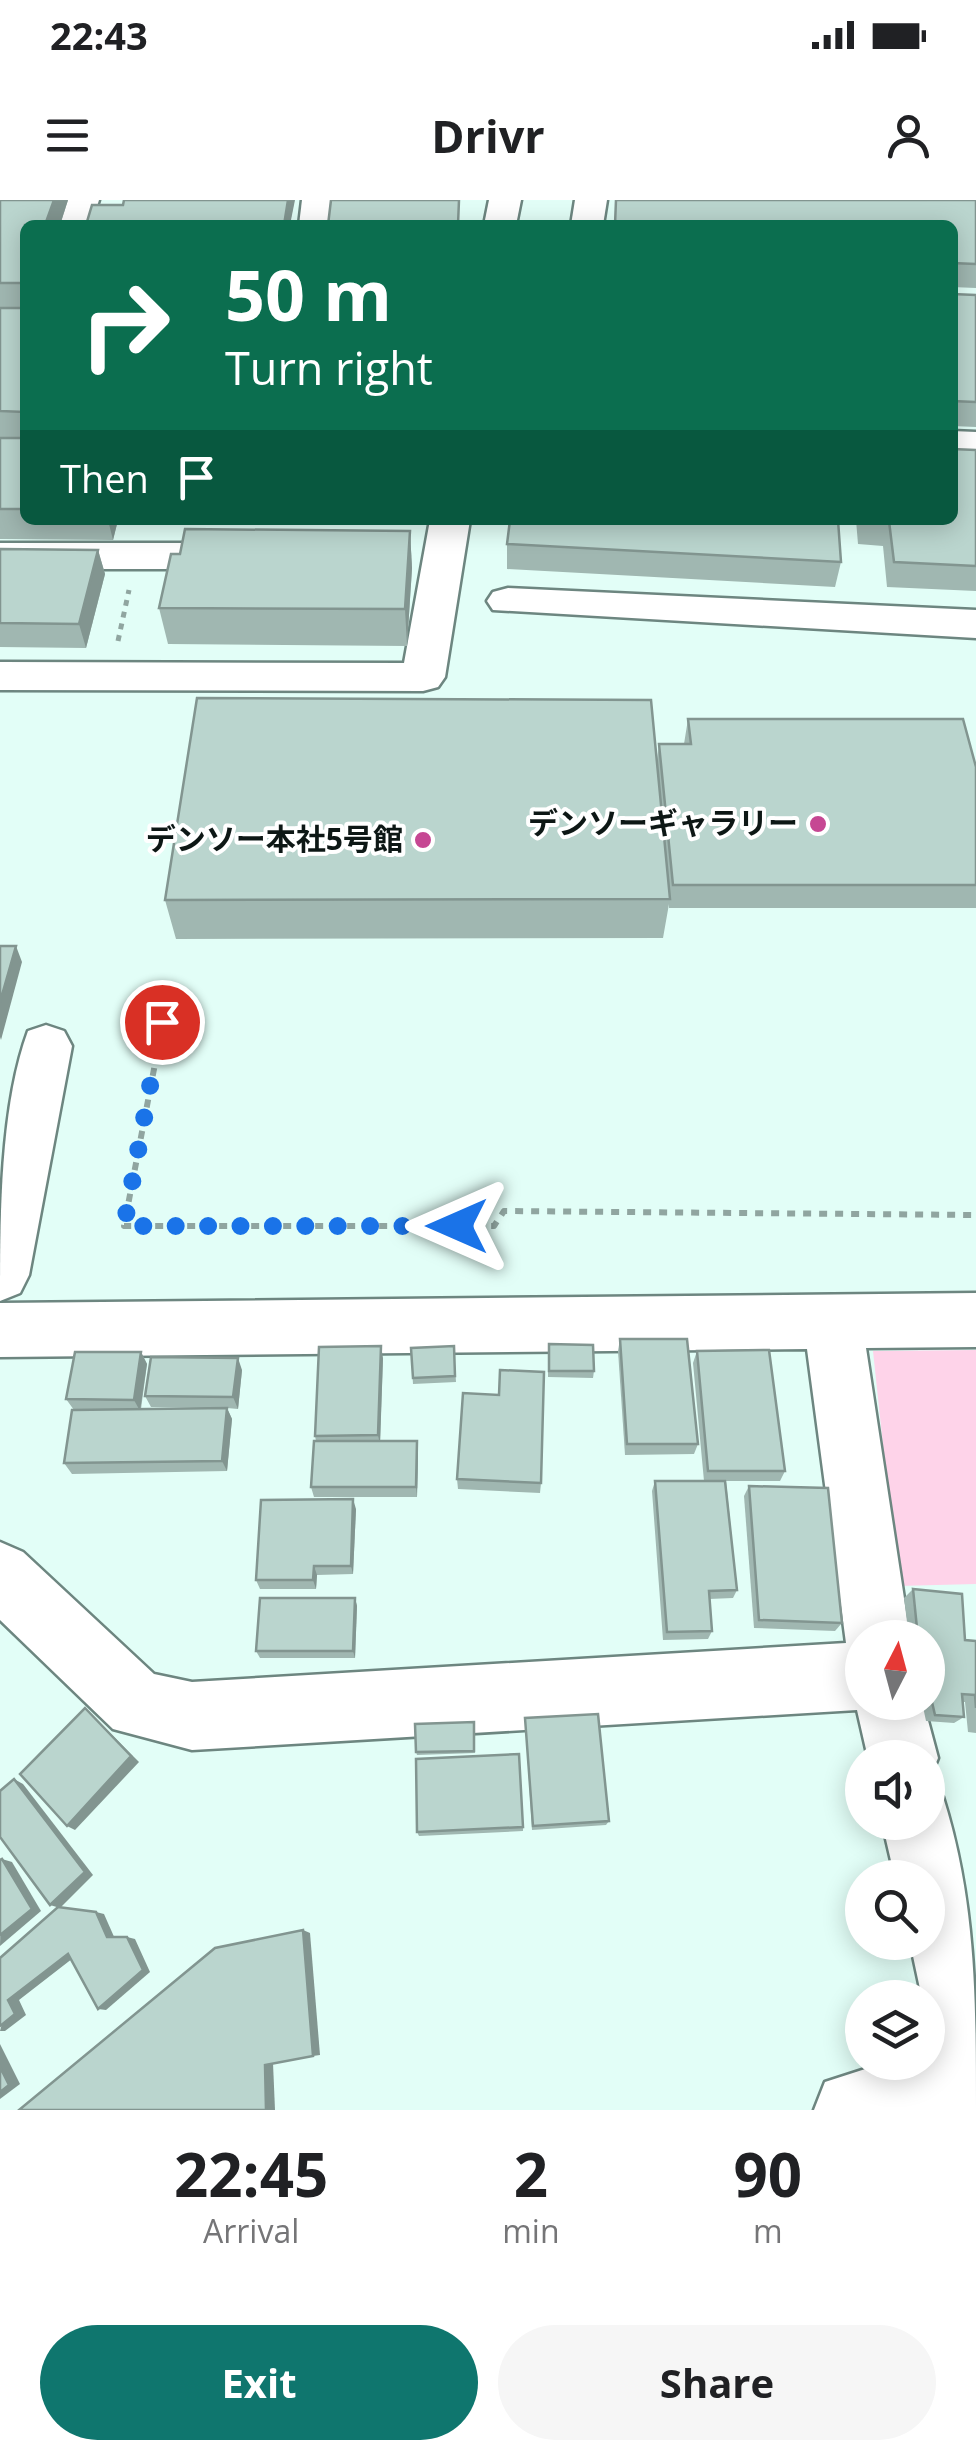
<!DOCTYPE html>
<meta charset="utf-8">
<style>
:root{--surface:#fff;--page:#f6f6f6;--text:#202124;--muted:#757577;--accent:#0f766e}
body{margin:0;font-family:"Open Sans","Noto Sans JP",sans-serif;background:var(--page);color:var(--text);height:100vh;display:flex;flex-direction:column;font-size:38px;white-space:nowrap}
*{box-sizing:border-box;margin:0}
p{font-size:32px;color:var(--muted)}
.icon{flex:none;width:55px;height:55px;fill:none;stroke:currentColor;stroke-width:2;stroke-linecap:round;stroke-linejoin:round}
.map{position:relative;height:1910px;overflow:hidden}
.sheet{display:flex;flex-direction:column;background:var(--surface);flex:1}
.sheet>*{flex:none}
.hud{position:absolute;left:20px;top:20px;width:938px;height:305px;border-radius:15px;box-shadow:0 5px 25px #0003;background:#0b6e4f;color:#fff;overflow:hidden}
.needle{width:65px;rotate:6deg}
.tools{position:absolute;left:845px;top:1420px;display:grid;gap:20px}
.tools a{display:grid;place-items:center;width:100px;height:100px;border-radius:50%;background:var(--surface);box-shadow:0 5px 25px #0003;font-size:50px}
.pin{position:absolute;display:grid;place-items:center;width:85px;height:85px;color:#fff;margin:-42px;border:5px solid #fff;border-radius:50%;box-shadow:0 2px 10px #0007}
.me{position:absolute;width:110px;margin:-55px;rotate:270deg;stroke-linejoin:round;filter:drop-shadow(0 0 8px #0008)}
.turn{display:flex;align-items:center;gap:35px;height:210px;padding:0 40px;font-size:45px}
.turn .icon{width:130px;height:130px;stroke-width:2.5}
.turn b{display:block;font-size:70px;line-height:85px}
.then{display:flex;align-items:center;height:95px;padding:0 40px;background:#0003;gap:20px;font-size:38px}
.eta{display:flex;justify-content:space-evenly;align-items:center;height:170px;text-align:center}
.eta b{font-size:60px;font-weight:700;line-height:70px}
.action{display:flex;gap:20px;margin-top:auto;padding:20px 40px}
.action a{flex:1;height:115px;border-radius:60px;background:var(--accent);color:#fff;font-size:40px;font-weight:700;line-height:115px;text-align:center}
.action a+a{background:var(--page);color:var(--text)}
.status{display:flex;justify-content:space-between;align-items:center;height:70px;padding:0 50px;background:var(--surface);direction:ltr}
.status svg{height:28px;fill:currentColor}
header{display:flex;justify-content:space-between;align-items:center;height:130px;padding:0 40px;background:var(--surface);font-size:45px;font-weight:700}
.map>svg:first-child{display:block}
.green{fill:#fed3e9}
.lines{fill:none;stroke-linecap:round;stroke-linejoin:round}
.minor-casing{stroke:#6d8680;stroke-width:5}
.path-far1{stroke:#90a5a0;stroke-width:5;stroke-dasharray:6 6;stroke-linecap:butt}
.path{stroke:#90a5a0;stroke-width:6;stroke-dasharray:8 8;stroke-linecap:butt}
.minor{fill:#fff;fill-rule:evenodd}
.wall{fill:#a0b7b1}
.shaded-wall{fill:#829590}
.building{fill:#bad5ce;stroke:#829590;stroke-width:2.5}
.route{stroke:#1a73e8;stroke-width:18;stroke-dasharray:0 32.4}
.poi-dot{fill:#c64793;stroke:#fff;stroke-width:4}
.labels{text-anchor:middle;stroke-width:8;stroke-linejoin:round;paint-order:stroke}
.poi-label{font-size:30px;font-weight:bold;fill:#0d1715;stroke:#fff;text-anchor:end}
</style>
<div class="status"><b>22:43</b><svg viewBox="0 0 49 12"><path d="M0 12V9h3v3zM5 12V6h3v6zM10 12V3h3v9zM15 12V0h3v12zM26 1h20v11H26zM47 4h2v5h-2z"/></svg></div>
<header><svg class="icon" aria-label="menu" viewBox="0 0 24 24"><path d="M4 6h16M4 12h16M4 18h16"/></svg>Drivr<svg class="icon" aria-label="person" viewBox="0 0 24 24"><circle cx="12" cy="8" r="4"/><path d="M4 21q1-7 8-7t8 7"/></svg></header>
<div class="map">
<svg width="976" height="1910" viewBox="0 0 976 1910">
<rect width="100%" height="100%" fill="#e2fef7"/>
<polygon class="green" points="976,1150 976,1384 898,1386 873,1151"/>
<g class="lines">
<g class="minor-casing">
<g id="minor">
<polygon points="67,0 99,0 91,25 59,25"/>
<polygon points="302,0 334,0 331,25 299,25"/>
<polygon points="489,0 521,0 516,25 484,25"/>
<polygon points="575,0 607,0 603,25 571,25"/>
<polygon points="952,231 976,232 976,254 952,253"/>
<polygon points="430,320 470,320 445,477 438,487 423,491 0,490 0,462 404,463"/>
<polygon points="0,343 247,343 261,347 267,356 261,365 247,369 0,369"/>
<polygon points="508,388 976,410 976,438 493,410 487,401 493,392"/>
<path d="M46,825L64,831L72,846L29,1075L20,1093L0,1101C0,1017 0,907 28,831Z"/>
<polygon points="976,1093 976,1147 866,1148 910,1438 862,1438 862,1502 923,1502 938,1558 928,1583 928,1558 868,1558 857,1510 192,1550 113,1529 0,1420 0,1342 23,1352 154,1474 192,1482 846,1443 807,1149 0,1157 0,1103"/>
<path d="M928,1590L943,1597C976,1701 976,1800 976,1910H814L825,1882L887,1862H928V1853L935,1851L928,1798H922L910,1742H928V1678H895L882,1622H928Z"/>
</g>
</g>
<polyline class="path-far1" points="118,441 129,390"/>
<polyline class="path" points="130,819 163,822 124,1026 494,1026 504,1011 976,1015"/>
<use href="#minor" class="minor"/>
</g>
<g class="wall">
<polygon points="0,0 68,0 60,25 25,25 25,107 0,107"/>
<polygon points="976,0 976,88 952,87 952,25"/>
<polygon points="952,94 976,95 976,227 952,226"/>
<polygon points="0,108 25,108 25,320 118,320 113,340 0,339"/>
<polygon points="976,250 976,391 887,387 883,346 858,344 856,320 952,320"/>
<polygon points="410,331 412,368 407,446 168,444 159,408 180,354"/>
<polygon points="507,344 841,362 835,387 507,369"/>
<polygon points="0,349 98,350 105,374 86,448 0,447"/>
<polygon points="688,519 976,567 976,708 669,708 669,704 663,738 176,739 165,700 657,561 659,544 684,544"/>
<polygon points="620,1139 698,1244 694,1254 625,1255 618,1151"/>
<polygon points="454,1146 456,1182 413,1184 411,1148"/>
<polygon points="548,1150 594,1171 593,1178 548,1177"/>
<polygon points="697,1151 785,1271 780,1281 726,1281 737,1390 733,1398 709,1399 712,1431 708,1439 663,1440 652,1291 655,1281 704,1281 693,1163"/>
<polygon points="141,1152 147,1164 141,1209 218,1208 151,1207 145,1196 242,1170 238,1209 227,1208 232,1219 227,1271 72,1274 64,1263 74,1210 66,1199"/>
<polygon points="383,1158 380,1241 417,1241 418,1252 417,1297 314,1297 311,1287 316,1241 315,1236"/>
<polygon points="457,1279 541,1283 540,1293 458,1289"/>
<polygon points="749,1286 842,1423 835,1431 754,1428 744,1296"/>
<polygon points="356,1309 353,1374 317,1375 316,1389 260,1389 256,1380"/>
<polygon points="913,1389 965,1440 976,1441 976,1533 968,1532 965,1502 963,1502 964,1517 954,1523 926,1521 922,1502 928,1502 928,1438 909,1438 904,1398"/>
<polygon points="355,1398 357,1406 355,1458 260,1458 256,1451"/>
<polygon points="525,1518 609,1621 606,1625 532,1630"/>
<polygon points="474,1522 475,1553 417,1555 416,1552"/>
<polygon points="523,1627 523,1631 419,1636 417,1632"/>
</g>
<g class="shaded-wall">
<polygon points="54,0 68,0 60,25 45,25"/>
<polygon points="288,0 295,0 290,25 284,25"/>
<polygon points="108,320 118,320 113,340"/>
<polygon points="410,331 412,368 407,446 405,409"/>
<polygon points="98,350 105,374 86,448 79,424"/>
<polygon points="16,746 22,762 1,840 0,837 0,802"/>
<polygon points="381,1146 383,1158 380,1245 378,1235"/>
<polygon points="141,1152 147,1164 140,1211 134,1200"/>
<polygon points="238,1158 242,1170 238,1209 233,1197"/>
<polygon points="227,1208 232,1219 227,1271 222,1261"/>
<polygon points="417,1241 418,1252 417,1297 416,1287"/>
<polygon points="353,1299 356,1309 353,1374 351,1366"/>
<polygon points="314,1366 317,1375 316,1389 313,1380"/>
<polygon points="355,1398 357,1406 355,1458 353,1451"/>
<polygon points="85,1508 139,1562 75,1630 67,1626"/>
<polygon points="14,1579 23,1584 93,1675 60,1708 50,1705"/>
<polygon points="2,1659 12,1662 41,1711 0,1746"/>
<polygon points="96,1712 104,1714 115,1739 107,1737"/>
<polygon points="303,1730 310,1733 320,1855 313,1856"/>
<polygon points="127,1737 135,1739 150,1772 106,1810 98,1809"/>
<polygon points="68,1754 77,1755 19,1800 26,1815 5,1831 0,1831 8,1800"/>
<polygon points="0,1844 20,1884 0,1899"/>
<polygon points="273,1863 275,1910 266,1910 265,1865"/>
</g>
<g class="building">
<polygon points="0,0 54,0 45,25 25,25 24,83 0,83"/>
<polygon points="124,0 288,0 284,25 86,25 92,5 123,5"/>
<polygon points="331,0 459,0 458,25 328,25"/>
<polygon points="616,0 976,0 976,64 952,63 952,25 615,25"/>
<polygon points="952,94 976,95 976,202 952,201"/>
<polygon points="0,108 25,108 25,212 0,211"/>
<rect x="0" y="238" width="25" height="71"/>
<polygon points="952,249 976,250 976,366 894,362 889,321 868,320 952,320"/>
<polygon points="510,320 838,320 841,362 507,344"/>
<polygon points="185,329 410,331 405,409 159,408 171,354 180,354"/>
<polygon points="0,349 98,350 79,424 0,423"/>
<polygon points="197,498 651,500 670,699 165,700"/>
<polygon points="688,519 963,519 976,567 976,685 673,685 659,544 691,544"/>
<polygon points="0,746 16,746 0,802"/>
<polygon points="620,1139 687,1139 698,1244 627,1244"/>
<polygon points="549,1144 593,1145 594,1171 549,1171"/>
<polygon points="381,1146 378,1235 315,1236 319,1147"/>
<polygon points="454,1146 455,1176 413,1178 411,1148"/>
<polygon points="769,1150 785,1271 708,1271 697,1151"/>
<polygon points="75,1152 141,1152 134,1200 66,1199"/>
<polygon points="151,1157 238,1158 233,1197 145,1196"/>
<polygon points="500,1170 544,1172 541,1283 457,1279 463,1193 499,1195"/>
<polygon points="227,1208 222,1261 64,1263 72,1210"/>
<polygon points="314,1241 417,1241 416,1287 311,1287"/>
<polygon points="655,1281 725,1281 737,1390 709,1391 712,1431 667,1432"/>
<polygon points="749,1286 828,1288 842,1423 759,1420"/>
<polygon points="353,1299 351,1366 314,1366 313,1380 256,1380 261,1300"/>
<polygon points="913,1389 962,1394 965,1440 976,1441 976,1508 975,1495 962,1494 964,1517 935,1515 928,1485 928,1438 918,1438"/>
<polygon points="260,1398 355,1398 353,1451 256,1451"/>
<polygon points="85,1508 131,1556 67,1626 20,1574"/>
<polygon points="598,1514 609,1621 533,1626 525,1518"/>
<polygon points="474,1522 474,1551 416,1552 415,1524"/>
<polygon points="519,1554 523,1627 417,1632 416,1559"/>
<polygon points="14,1579 85,1672 50,1705 0,1637 0,1591"/>
<polygon points="2,1659 32,1709 0,1735 0,1660"/>
<polygon points="58,1707 96,1712 107,1737 127,1737 143,1770 98,1809 68,1754 8,1800 15,1814 0,1826 0,1758"/>
<polygon points="303,1730 313,1856 265,1865 266,1910 19,1910 215,1748"/>
<polygon points="0,1867 9,1885 0,1892"/>
</g>
<g class="lines">
<polyline class="route" points="162,822 124,1026 457,1026"/>
</g>
<g class="poi-dot">
<circle cx="818" cy="624" r="10"/>
<circle cx="423" cy="640" r="10"/>
</g>
<g class="labels">
<g class="poi-label">
<text x="798" y="634">デンソーギャラリー</text>
<text x="403" y="650">デンソー本社5号館</text>
</g>
</g>
</svg>
<div class="tools">
<a><svg class="needle" viewBox="-14 -14 28 28"><path d="M0-13l5 13h-10z" fill="#e53935"/><path d="M0 13l5-13h-10z" fill="#757577"/></svg></a>
<a><svg class="icon" aria-label="sound" viewBox="0 0 24 24"><path d="M4 9h4l5-4v14l-5-4H4zM17 9q2 3 0 6"/></svg></a>
<a><svg class="icon" aria-label="search" viewBox="0 0 24 24"><circle cx="10" cy="10" r="6"/><path d="M15 15l6 6"/></svg></a>
<a><svg class="icon" aria-label="layers" viewBox="0 0 24 24"><path d="M12 4l9 5-9 5-9-5zM3 14l9 5 9-5"/></svg></a>
</div>
<div class="pin" style="left:162px;top:822px;background:#d93025"><svg class="icon" aria-label="arrive" viewBox="0 0 24 24"><path d="M6 21V4h12l-3 4 3 4H6"/></svg></div>
<svg class="me" style="left:457px;top:1026px" viewBox="-20 -20 40 40"><path d="M0-17L14 15 0 8-14 15z" fill="#1a73e8" stroke="#fff" stroke-width="4"/></svg>
<div class="hud">
<div class="turn"><svg class="icon" aria-label="right" viewBox="0 0 24 24"><path d="M7 20v-9h11M14 6l5 5-5 5"/></svg><div><b>50 m</b>Turn right</div></div>
<div class="then">Then<svg class="icon" aria-label="arrive" viewBox="0 0 24 24"><path d="M6 21V4h12l-3 4 3 4H6"/></svg></div>
</div>
</div>
<section class="sheet">
<div class="eta">
<div><b>22:45</b><p>Arrival</p></div>
<div><b>2</b><p>min</p></div>
<div><b>90</b><p>m</p></div>
</div>
<div class="action"><a>Exit</a><a>Share</a></div>
</section>
